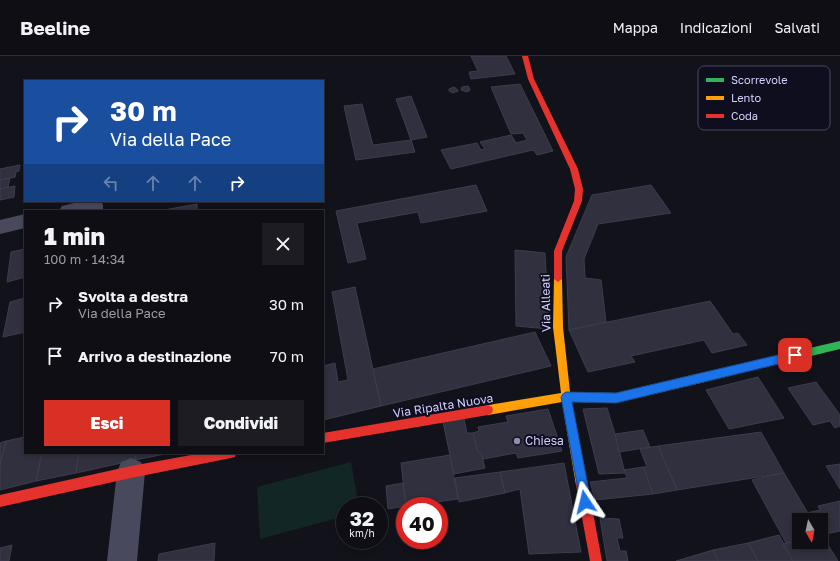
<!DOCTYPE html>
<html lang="it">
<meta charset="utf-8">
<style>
:root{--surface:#0e0e14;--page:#1c1c22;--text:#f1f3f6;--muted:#9b9ca0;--line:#2e2e34;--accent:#d93025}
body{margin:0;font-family:"Golos Text",sans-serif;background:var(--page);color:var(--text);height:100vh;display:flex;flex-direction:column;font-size:15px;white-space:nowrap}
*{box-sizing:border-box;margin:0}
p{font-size:13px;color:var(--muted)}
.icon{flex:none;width:22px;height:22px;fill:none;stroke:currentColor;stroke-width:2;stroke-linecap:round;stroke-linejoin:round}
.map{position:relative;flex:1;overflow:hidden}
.drawer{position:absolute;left:24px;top:154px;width:300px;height:244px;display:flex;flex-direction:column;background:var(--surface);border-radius:0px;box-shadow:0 2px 6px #0003,0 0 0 1px var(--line)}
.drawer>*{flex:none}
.hud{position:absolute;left:24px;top:24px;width:300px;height:122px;border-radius:0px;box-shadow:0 2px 6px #0003,0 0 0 1px var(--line);background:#1a4fa0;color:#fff;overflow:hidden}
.needle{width:26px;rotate:171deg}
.tools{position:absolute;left:792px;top:457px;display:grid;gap:8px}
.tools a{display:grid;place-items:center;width:36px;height:36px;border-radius:0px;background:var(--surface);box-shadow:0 2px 6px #0003,0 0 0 1px var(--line);font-size:20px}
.speed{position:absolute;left:336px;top:441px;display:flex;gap:8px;font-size:20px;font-weight:700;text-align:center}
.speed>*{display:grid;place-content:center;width:52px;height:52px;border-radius:50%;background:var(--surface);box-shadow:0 2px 6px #0003,0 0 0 1px var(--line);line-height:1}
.speed small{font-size:10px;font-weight:400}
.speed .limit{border:6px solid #d22;background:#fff;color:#111}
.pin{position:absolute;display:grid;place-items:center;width:34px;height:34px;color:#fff;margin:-17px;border-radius:8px;box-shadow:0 2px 6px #0006}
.me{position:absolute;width:44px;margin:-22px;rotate:350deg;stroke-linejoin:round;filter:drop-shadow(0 0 3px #0008)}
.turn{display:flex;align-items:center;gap:14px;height:84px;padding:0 20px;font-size:18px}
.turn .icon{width:52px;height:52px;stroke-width:2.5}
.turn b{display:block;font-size:28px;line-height:34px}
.lanes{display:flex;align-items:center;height:38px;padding:0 20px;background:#0003;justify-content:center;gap:20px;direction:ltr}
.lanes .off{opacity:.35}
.round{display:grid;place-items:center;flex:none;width:42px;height:42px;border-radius:0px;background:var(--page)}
.headline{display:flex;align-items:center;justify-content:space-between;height:68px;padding:0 20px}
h1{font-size:24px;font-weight:800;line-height:30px}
.action{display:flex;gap:8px;margin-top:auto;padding:8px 20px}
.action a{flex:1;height:46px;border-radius:0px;background:var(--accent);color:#fff;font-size:16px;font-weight:800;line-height:46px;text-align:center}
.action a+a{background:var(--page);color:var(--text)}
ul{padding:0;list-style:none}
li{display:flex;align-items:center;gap:12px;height:52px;padding:0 20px}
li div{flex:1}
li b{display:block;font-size:15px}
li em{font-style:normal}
header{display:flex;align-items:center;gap:24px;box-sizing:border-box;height:56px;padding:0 20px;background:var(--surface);border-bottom:1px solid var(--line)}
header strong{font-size:19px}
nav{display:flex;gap:22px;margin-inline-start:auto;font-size:14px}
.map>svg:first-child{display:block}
.green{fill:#122625}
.building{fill:#30303e;stroke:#3e3c4e}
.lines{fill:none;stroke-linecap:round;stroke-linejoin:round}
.street{fill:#48495c;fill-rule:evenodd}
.fast{fill:#30b455;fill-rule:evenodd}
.slow{fill:#ff9f0a;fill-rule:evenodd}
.jam{fill:#e5322d;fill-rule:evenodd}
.route{fill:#1a73e8;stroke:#114b97}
.poi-dot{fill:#8e8ead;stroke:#0f0e1f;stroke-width:1.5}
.labels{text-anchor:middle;stroke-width:4;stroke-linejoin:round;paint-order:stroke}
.street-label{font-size:12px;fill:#d0d0fc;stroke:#0f0e1f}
.poi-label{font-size:12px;fill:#d0d0fc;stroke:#0f0e1f;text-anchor:start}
.key{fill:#0f0e1f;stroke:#494861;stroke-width:1}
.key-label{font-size:11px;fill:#d0d0fc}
</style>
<header>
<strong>Beeline</strong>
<nav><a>Mappa</a><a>Indicazioni</a><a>Salvati</a></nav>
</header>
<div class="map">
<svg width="840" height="505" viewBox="0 0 840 505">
<rect width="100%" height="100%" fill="#12121b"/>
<polygon class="green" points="351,406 359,450 345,450 345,460 260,483 257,431"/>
<g class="building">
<polygon points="471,0 506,0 515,18 471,23 469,16 478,15"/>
<polygon points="520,28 553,95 537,99 533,94 451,113 441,94 477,87 481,94 485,93 480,86 511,79 516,87 527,84 523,77 511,78 491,31"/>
<polygon points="468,30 470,33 469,35 467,36 461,34 462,31"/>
<polygon points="454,31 458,34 458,35 453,37 449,35 449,33"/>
<polygon points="411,40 427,81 411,84 396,43"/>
<polygon points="362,48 373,89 411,84 415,96 356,104 344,50"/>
<polygon points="20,109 19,115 16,116 15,121 0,124 0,113"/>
<polygon points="10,122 8,131 0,133 0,124"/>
<polygon points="476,129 487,155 421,167 418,156 357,167 366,203 348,207 336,155"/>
<polygon points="651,129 671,157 598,168 584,203 585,222 601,224 606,266 569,274 566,201 592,139"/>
<polygon points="15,130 14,141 0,144 0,133"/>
<polygon points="197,148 197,155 159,155"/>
<polygon points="25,193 25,221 7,226 11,196"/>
<polygon points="515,194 545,197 549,273 516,270"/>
<polygon points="355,231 381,350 323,364 323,310 335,307 338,326 348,324 332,236"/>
<polygon points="25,242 25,276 3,281 10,246"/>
<polygon points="710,245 733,278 738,277 747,289 712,297 704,284 631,300 635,306 588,316 569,274"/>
<polygon points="535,276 551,310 381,350 373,313"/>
<polygon points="758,321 784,362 729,373 706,334"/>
<polygon points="816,326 840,359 840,370 835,372 830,365 813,369 788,332"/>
<polygon points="607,352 615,378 625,417 599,418 583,353"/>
<polygon points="548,353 562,395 518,402 516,397 483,403 477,394 473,377 479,375 478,371 508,366 506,360"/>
<polygon points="464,363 467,377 473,377 477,394 482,400 485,412 454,418 443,366"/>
<polygon points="643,374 650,391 619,396 615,378"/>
<polygon points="761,376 784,417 677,434 658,390"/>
<polygon points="25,381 25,397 42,397 36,425 0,434 0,409 6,385"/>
<polygon points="6,385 0,409 0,387"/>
<polygon points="658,390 677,434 653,438 643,411 647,411 640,393"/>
<polygon points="42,397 79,397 76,417 36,425"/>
<polygon points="79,397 136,397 135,404 76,417"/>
<polygon points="136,397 170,397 135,404"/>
<polygon points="450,399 458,443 406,450 401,407"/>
<polygon points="564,407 581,496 529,498 520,433 505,437 500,416"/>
<polygon points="840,408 840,433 826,410"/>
<polygon points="643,411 653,438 595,444 590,426 627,422 624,414"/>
<polygon points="500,416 505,437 459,446 455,422"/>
<polygon points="784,417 812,464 799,464 799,484 786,487 752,424"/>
<polygon points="403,427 406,450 388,453 386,430"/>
<polygon points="840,445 840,475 821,479 821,464 812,464 807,457 820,454 818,450"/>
<polygon points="600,462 619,463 623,482 617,482 620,495 626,495 628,505 607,505"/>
<polygon points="779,479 793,505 758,505 748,487"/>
<polygon points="799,484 799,486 810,486 811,488 825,484 838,505 793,505 783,488"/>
<polygon points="215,487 214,505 158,505 159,498"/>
<polygon points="748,487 758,505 718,505 713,494"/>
<polygon points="12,489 9,505 0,505 0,492"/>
<polygon points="713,494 718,505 676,505"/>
</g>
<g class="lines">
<g class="street">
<polygon points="82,145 101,145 103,149 103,155 59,155 62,150"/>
<polygon points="25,158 25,172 0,178 0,164"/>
<polygon points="131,402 141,406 145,416 137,505 107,505 117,416 121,406"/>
</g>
<polygon class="fast" points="840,285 840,293 705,326 702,324 700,321 702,318 705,316"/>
<polygon class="slow" points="558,220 562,223 563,271 570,336 616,337 705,316 708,318 710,321 708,324 705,326 616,347 572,346 588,429 586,433 582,435 578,433 576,429 562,346 488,359 484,357 483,354 484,351 488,349 561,337 553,271 554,223"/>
<g class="jam">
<polygon points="522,0 528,0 534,23 578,113 583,133 582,145 562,195 562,223 558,226 554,223 554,195 574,145 575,133 570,113 528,23"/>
<polygon points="488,349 492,351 493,354 492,357 488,359 323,387 323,377"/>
<polygon points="202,397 236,397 235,401 231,402 131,422 0,451 0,439 131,410"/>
<polygon points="582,423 586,425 588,429 602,505 590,505 576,429 578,425"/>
</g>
</g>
<polygon class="route" points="795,295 799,296 800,299 799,302 795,304 616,347 572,346 591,446 589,450 585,451 581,450 561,341 563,338 566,336 616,337"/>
<circle class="poi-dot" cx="517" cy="385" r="4"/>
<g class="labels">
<g class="street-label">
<text transform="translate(546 247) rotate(-91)" y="4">Via Alleati</text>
<text transform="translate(443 350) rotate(-9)" y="4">Via Ripalta Nuova</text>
</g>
<g class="poi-label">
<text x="525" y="389">Chiesa</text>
</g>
</g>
<rect x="698" y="10" width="132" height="64" rx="6" class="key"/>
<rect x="706" y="22" width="18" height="4" fill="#30b455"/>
<rect x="706" y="40" width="18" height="4" fill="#ff9f0a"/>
<rect x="706" y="58" width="18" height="4" fill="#e5322d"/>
<g class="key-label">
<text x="731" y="28">Scorrevole</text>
<text x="731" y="46">Lento</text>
<text x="731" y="64">Coda</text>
</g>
</svg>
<div class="tools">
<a><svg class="needle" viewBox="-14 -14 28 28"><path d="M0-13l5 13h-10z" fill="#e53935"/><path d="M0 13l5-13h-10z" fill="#9b9ca0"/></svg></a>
</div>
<div class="speed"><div>32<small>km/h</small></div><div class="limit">40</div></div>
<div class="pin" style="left:795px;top:299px;background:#d93025"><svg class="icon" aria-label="arrive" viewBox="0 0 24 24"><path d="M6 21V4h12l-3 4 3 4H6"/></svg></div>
<svg class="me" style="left:585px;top:446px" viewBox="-20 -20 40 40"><path d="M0-17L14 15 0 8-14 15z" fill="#1a73e8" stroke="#fff" stroke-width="4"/></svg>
<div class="hud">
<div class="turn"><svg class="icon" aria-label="right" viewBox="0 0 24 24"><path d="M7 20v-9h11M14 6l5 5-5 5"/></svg><div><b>30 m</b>Via della Pace</div></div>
<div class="lanes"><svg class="icon off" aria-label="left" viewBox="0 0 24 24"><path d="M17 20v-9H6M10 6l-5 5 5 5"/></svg><svg class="icon off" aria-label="ahead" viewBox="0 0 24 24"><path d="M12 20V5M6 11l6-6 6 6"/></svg><svg class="icon off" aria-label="ahead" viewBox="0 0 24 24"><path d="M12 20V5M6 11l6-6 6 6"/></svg><svg class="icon" aria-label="right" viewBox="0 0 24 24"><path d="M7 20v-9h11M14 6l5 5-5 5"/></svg></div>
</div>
<section class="drawer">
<div class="headline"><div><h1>1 min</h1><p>100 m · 14:34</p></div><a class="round"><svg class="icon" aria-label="close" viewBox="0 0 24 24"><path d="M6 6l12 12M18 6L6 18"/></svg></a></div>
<ul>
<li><svg class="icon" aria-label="right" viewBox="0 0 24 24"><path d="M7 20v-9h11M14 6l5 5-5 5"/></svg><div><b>Svolta a destra</b><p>Via della Pace</p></div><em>30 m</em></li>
<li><svg class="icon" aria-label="arrive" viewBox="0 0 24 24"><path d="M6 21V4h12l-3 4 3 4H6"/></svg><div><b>Arrivo a destinazione</b></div><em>70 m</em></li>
</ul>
<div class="action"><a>Esci</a><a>Condividi</a></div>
</section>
</div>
